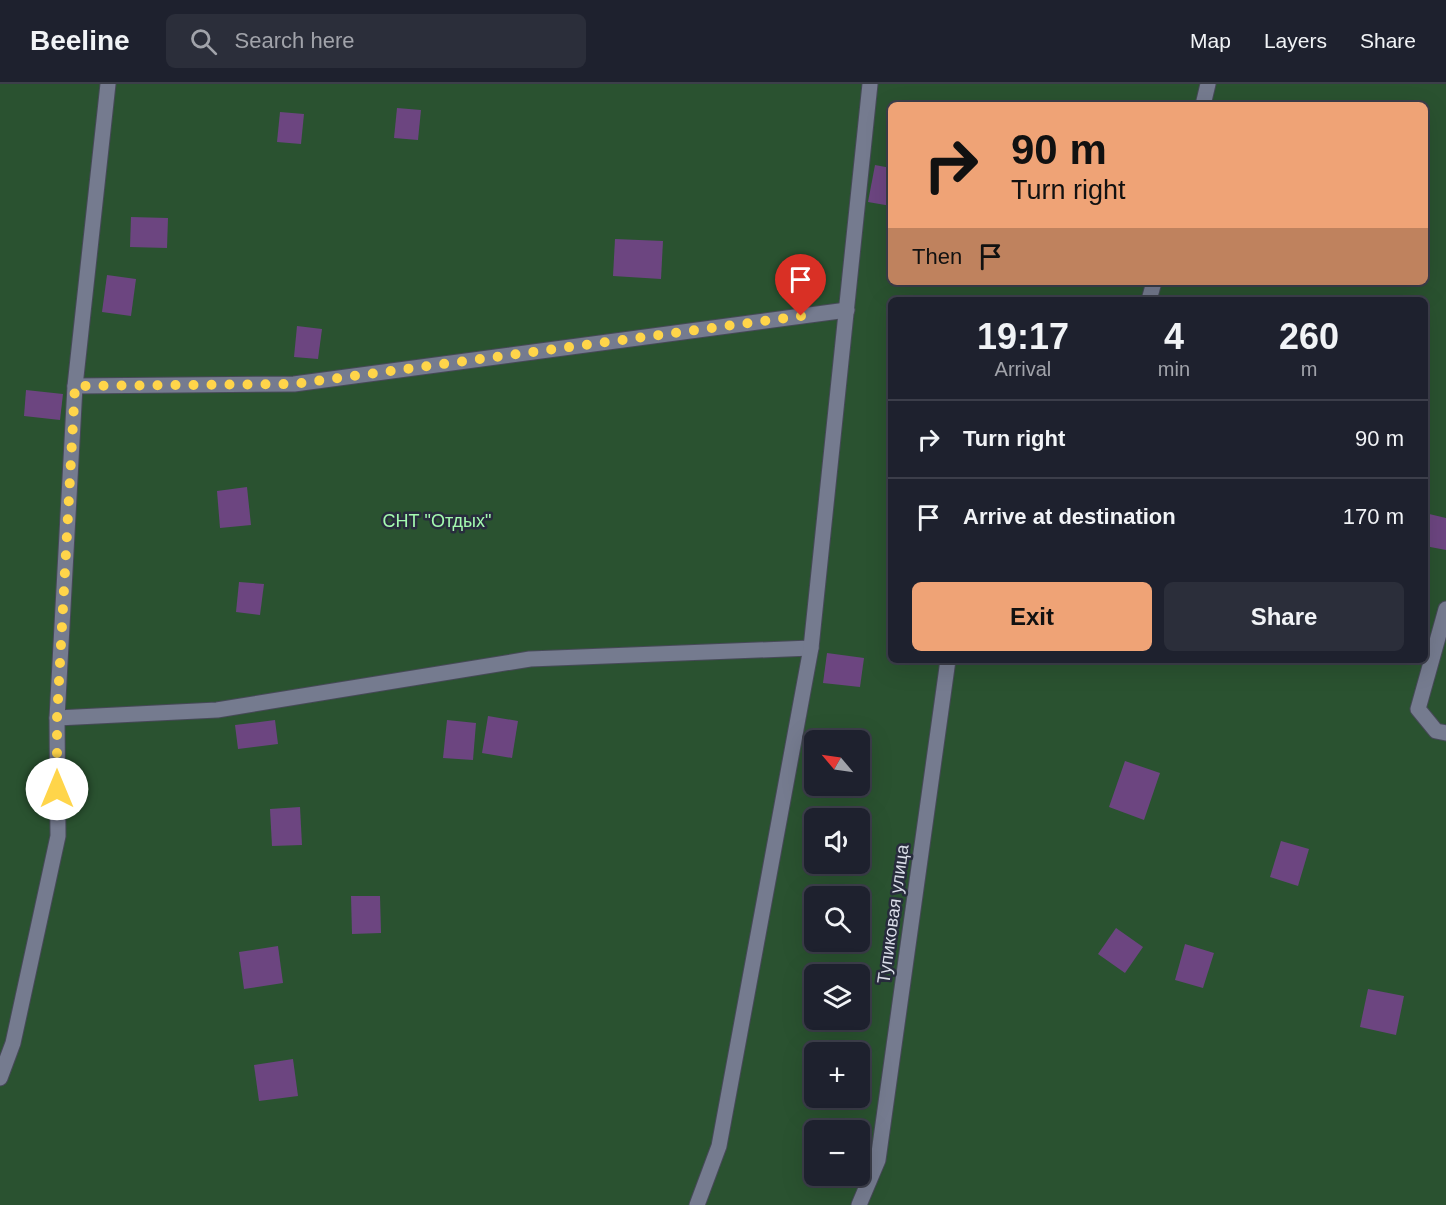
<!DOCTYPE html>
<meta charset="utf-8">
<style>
:root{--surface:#1e212e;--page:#2b2e3a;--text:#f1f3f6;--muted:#a1a3aa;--line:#3c3e4a;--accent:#efa376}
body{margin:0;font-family:Helvetica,sans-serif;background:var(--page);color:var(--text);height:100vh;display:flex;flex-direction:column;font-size:22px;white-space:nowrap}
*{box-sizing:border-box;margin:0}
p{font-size:20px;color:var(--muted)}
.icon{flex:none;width:33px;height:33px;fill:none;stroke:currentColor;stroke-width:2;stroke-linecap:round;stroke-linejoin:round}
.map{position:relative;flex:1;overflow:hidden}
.sheet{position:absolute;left:888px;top:213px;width:540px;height:366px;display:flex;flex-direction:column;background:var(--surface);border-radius:9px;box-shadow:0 6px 24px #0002,0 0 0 2px var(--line)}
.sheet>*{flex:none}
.hud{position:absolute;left:888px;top:18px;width:540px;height:183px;border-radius:9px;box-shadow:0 6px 24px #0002,0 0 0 2px var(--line);background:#efa376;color:#111;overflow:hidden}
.needle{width:39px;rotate:299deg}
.controls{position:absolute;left:804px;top:646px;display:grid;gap:12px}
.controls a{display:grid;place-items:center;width:66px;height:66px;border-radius:9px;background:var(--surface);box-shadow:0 6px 24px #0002,0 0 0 2px var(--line);font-size:30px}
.pin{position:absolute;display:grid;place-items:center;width:51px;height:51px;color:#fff;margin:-62px -26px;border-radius:50% 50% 50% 0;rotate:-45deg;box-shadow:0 0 6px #0007}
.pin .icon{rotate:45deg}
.me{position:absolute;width:66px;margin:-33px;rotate:0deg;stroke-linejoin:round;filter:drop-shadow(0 0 4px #0008)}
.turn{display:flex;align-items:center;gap:21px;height:126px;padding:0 24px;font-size:27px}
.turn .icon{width:78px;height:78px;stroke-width:2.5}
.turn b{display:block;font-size:42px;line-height:51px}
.then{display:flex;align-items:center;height:57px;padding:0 24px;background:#0003;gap:12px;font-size:22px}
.eta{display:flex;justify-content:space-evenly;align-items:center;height:102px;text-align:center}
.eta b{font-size:36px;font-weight:700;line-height:42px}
.button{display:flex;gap:12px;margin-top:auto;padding:12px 24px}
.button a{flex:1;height:69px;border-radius:9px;background:var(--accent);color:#111;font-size:24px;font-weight:700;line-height:69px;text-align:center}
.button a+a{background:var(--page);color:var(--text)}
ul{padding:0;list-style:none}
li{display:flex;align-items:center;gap:18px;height:78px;padding:0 24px;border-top:2px solid var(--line)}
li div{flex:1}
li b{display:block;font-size:22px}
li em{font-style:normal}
header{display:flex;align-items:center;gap:36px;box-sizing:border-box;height:84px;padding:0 30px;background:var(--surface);border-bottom:2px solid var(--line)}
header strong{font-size:28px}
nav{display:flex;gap:33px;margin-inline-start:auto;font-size:21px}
.search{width:420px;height:54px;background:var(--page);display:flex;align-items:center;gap:15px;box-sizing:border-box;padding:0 21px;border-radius:9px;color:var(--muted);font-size:22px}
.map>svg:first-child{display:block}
.green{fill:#2a5230;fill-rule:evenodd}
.building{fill:#6c4580}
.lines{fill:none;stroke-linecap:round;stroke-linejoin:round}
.lane-casing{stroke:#464957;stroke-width:17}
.lane{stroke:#757b8f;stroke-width:15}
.route{stroke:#ffd54a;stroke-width:10;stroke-dasharray:0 18}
.labels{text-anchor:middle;stroke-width:5;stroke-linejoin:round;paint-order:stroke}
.park-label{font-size:18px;fill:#a4fbb0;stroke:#282c3d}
.street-label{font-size:18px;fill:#dbdee9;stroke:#282c3d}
</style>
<header>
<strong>Beeline</strong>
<div class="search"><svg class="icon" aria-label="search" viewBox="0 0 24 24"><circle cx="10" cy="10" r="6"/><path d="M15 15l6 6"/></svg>Search here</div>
<nav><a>Map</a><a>Layers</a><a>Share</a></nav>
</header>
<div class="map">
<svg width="1446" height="1121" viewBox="0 0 1446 1121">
<rect width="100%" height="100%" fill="#282c3d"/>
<path class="green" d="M0,0H1446V1121H0ZM891,21H1425V198H891ZM891,216H1425V576H891ZM814,657H860V702H814ZM814,735H860V780H814ZM814,813H860V858H814ZM814,891H860V936H814ZM814,969H860V1014H814ZM814,1047H860V1092H814Z"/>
<g class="building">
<polygon points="397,24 421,26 418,56 394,54"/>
<polygon points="280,28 304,30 301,60 277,58"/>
<polygon points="875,81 891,84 891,122 868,118"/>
<polygon points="131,133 168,134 167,164 130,163"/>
<polygon points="615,155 663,157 661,195 613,192"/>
<polygon points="107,191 136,195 131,232 102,228"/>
<polygon points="297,242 322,245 318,275 294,273"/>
<polygon points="26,306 63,310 60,336 24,332"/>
<polygon points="247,403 251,441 220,444 217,407"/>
<polygon points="1425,429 1446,434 1446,466 1425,462"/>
<polygon points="239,498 264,500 260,531 236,528"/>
<polygon points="827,569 864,574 860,603 823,599"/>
<polygon points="488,632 518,637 512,674 482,669"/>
<polygon points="275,636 278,660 238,665 235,641"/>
<polygon points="447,636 476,639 473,676 443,674"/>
<polygon points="1125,677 1160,689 1144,736 1109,723"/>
<polygon points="300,723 302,761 272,762 270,725"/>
<polygon points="1281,757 1309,765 1298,802 1270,793"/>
<polygon points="351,812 380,812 381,849 352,850"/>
<polygon points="1116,844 1143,863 1125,889 1098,870"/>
<polygon points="1185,860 1214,869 1203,904 1175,896"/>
<polygon points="278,862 283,899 244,905 239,868"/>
<polygon points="1368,905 1404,912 1396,951 1360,943"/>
<polygon points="293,975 298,1012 259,1017 254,981"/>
</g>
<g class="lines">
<g class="lane-casing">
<g id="lane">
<polyline points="1203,21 1208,0"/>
<polyline points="1149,216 1154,198"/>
<polyline points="75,302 294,300 847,226"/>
<polyline points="1446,525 1418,625 1436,647 1446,649"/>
<polyline points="57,634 217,626 530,575 811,564"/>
<polyline points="0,994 13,959 58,752 57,634 75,302 108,0"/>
<polyline points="697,1121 719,1062 811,564 870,0"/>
<polyline points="859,1121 878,1076 948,576"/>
</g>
</g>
<use href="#lane" class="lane"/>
</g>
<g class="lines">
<polyline class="route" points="57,705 57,634 75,302 294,300 801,232"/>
</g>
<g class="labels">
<g class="park-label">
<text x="437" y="443">СНТ "Отдых"</text>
</g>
<g class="street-label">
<text transform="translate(893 830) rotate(-82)" y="6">Тупиковая улица</text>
</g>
</g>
</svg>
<div class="controls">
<a><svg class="needle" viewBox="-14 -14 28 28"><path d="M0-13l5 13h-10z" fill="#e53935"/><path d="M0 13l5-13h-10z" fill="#a1a3aa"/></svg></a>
<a><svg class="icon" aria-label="sound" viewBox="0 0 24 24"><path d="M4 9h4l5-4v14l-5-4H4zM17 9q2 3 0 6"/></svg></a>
<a><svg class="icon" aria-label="search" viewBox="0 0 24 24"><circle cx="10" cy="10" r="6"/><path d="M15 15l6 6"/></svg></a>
<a><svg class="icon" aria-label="layers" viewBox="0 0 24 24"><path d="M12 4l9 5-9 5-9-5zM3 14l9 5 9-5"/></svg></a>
<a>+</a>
<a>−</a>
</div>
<div class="pin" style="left:801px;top:232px;background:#d93025"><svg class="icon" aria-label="arrive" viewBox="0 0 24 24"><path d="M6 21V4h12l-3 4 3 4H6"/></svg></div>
<svg class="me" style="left:57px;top:705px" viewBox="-20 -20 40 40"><circle r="19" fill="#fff"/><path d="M0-13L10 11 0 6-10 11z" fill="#ffd54a"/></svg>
<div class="hud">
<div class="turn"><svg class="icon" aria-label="right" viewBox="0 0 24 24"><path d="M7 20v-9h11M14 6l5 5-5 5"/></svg><div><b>90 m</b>Turn right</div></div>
<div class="then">Then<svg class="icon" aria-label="arrive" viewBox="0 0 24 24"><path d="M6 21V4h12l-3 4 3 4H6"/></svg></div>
</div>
<section class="sheet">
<div class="eta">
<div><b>19:17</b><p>Arrival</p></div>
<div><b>4</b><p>min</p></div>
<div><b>260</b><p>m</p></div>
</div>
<ul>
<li><svg class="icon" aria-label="right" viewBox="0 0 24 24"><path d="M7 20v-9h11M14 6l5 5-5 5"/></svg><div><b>Turn right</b></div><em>90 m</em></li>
<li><svg class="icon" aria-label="arrive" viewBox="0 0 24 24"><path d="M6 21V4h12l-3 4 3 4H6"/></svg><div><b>Arrive at destination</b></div><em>170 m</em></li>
</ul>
<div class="button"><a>Exit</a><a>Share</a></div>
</section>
</div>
